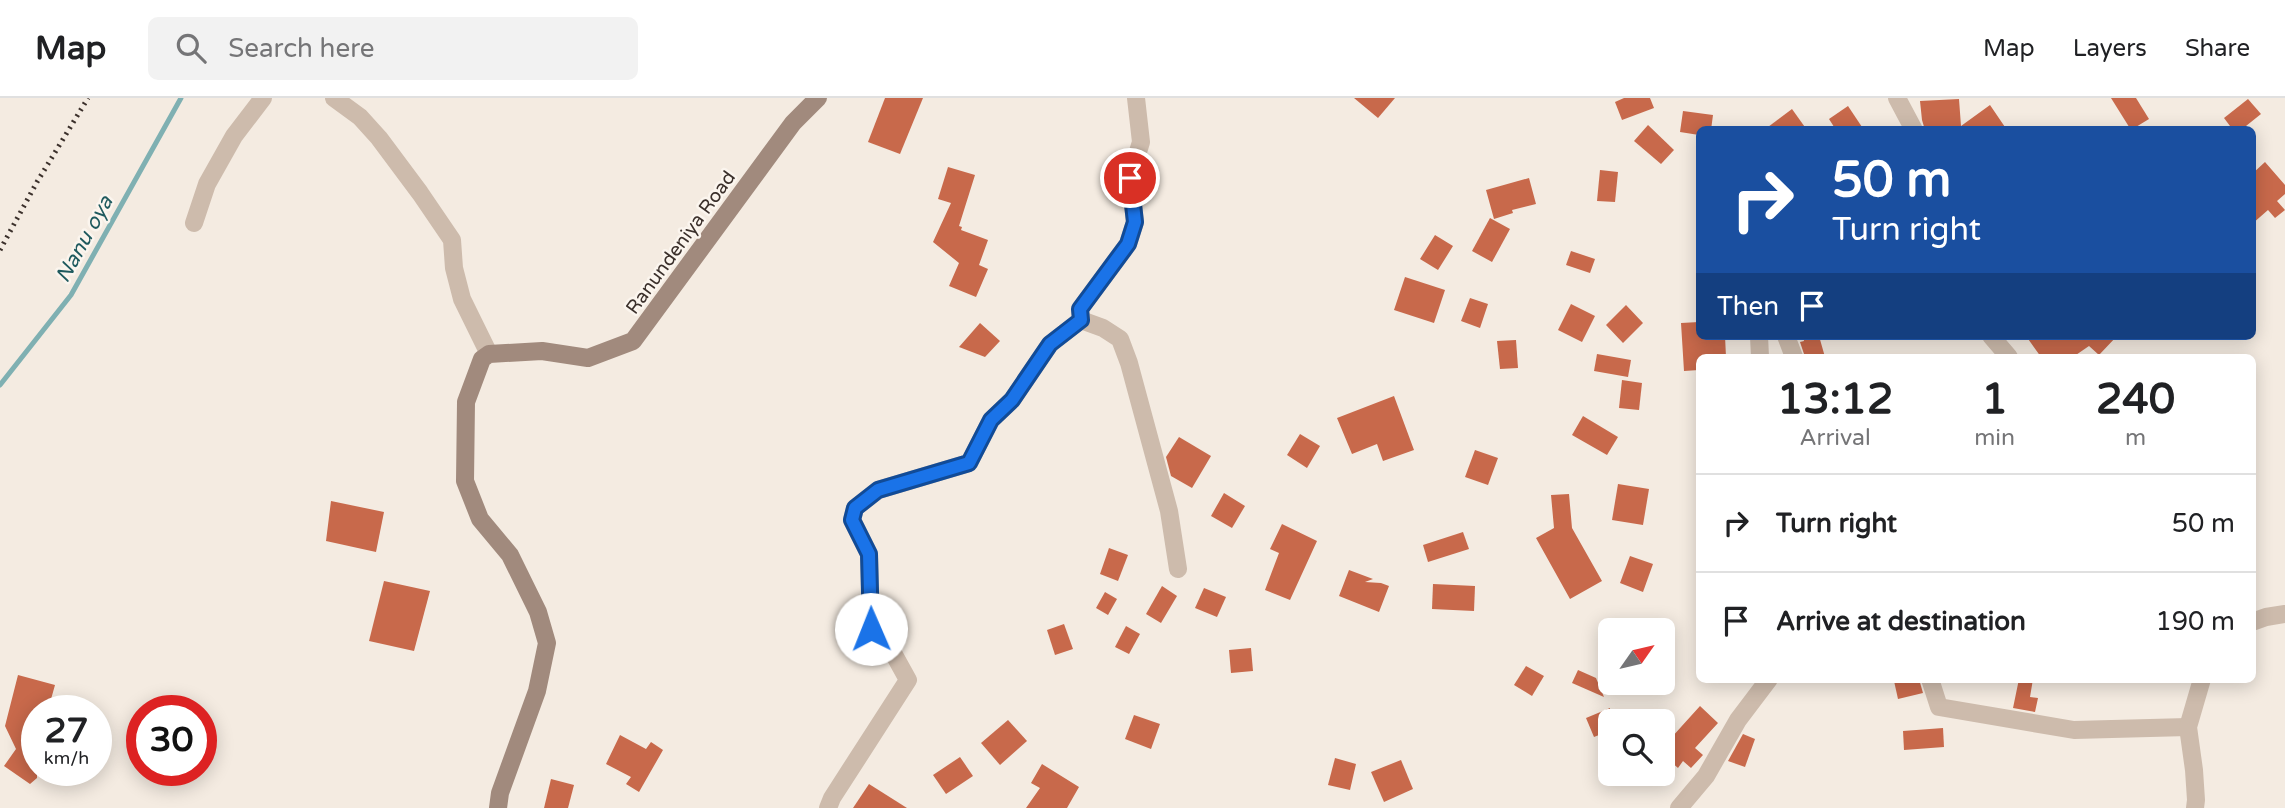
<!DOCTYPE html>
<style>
:root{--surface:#fff;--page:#f2f2f2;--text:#202124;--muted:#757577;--line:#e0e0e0}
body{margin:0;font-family:"Varela Round",sans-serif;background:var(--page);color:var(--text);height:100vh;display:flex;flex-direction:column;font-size:26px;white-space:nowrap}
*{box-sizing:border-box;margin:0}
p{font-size:23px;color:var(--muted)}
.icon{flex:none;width:38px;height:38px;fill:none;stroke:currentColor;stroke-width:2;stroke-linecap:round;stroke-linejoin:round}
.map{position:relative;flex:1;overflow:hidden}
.side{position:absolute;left:1696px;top:256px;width:560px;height:329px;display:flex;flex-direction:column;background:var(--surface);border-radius:10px;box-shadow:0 4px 18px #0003}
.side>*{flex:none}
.top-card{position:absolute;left:1696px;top:28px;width:560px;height:214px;border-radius:10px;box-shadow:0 4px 18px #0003;background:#1a4fa0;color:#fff;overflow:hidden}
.needle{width:46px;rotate:56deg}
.tools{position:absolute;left:1598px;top:520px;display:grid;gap:14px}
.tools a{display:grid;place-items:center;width:77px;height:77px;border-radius:10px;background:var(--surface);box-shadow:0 4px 18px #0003;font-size:35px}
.speed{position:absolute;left:21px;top:597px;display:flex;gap:14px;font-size:35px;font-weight:700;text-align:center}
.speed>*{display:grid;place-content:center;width:91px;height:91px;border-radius:50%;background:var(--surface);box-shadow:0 4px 18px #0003;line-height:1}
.speed small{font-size:18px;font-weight:400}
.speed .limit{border:10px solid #d22;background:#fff;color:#111}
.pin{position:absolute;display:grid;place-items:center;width:60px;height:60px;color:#fff;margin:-30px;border:4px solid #fff;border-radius:50%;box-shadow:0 2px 7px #0007}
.me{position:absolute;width:77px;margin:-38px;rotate:359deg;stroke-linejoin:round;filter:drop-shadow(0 0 5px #0008)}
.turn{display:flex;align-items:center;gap:24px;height:147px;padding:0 21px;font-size:32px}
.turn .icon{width:91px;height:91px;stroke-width:2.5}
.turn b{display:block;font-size:49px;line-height:60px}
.then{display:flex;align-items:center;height:66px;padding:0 21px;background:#0003;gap:14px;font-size:26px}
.eta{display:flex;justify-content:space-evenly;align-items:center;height:119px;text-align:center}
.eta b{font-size:42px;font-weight:700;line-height:49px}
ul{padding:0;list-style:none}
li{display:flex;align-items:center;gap:21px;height:98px;padding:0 21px;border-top:2px solid var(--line)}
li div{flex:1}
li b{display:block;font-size:26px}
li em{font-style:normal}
header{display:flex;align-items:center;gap:42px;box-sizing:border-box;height:98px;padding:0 35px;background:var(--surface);border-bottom:2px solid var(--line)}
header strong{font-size:33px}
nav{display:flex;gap:38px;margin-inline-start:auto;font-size:24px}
.search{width:490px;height:63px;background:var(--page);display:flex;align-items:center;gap:18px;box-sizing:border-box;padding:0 24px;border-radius:10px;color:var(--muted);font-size:26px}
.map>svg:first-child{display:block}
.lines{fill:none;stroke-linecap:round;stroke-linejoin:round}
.stream{stroke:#7fb0b2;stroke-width:5}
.building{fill:#c8694b}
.minor{stroke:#cdbbac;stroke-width:18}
.secondary{stroke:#a18a7d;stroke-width:18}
.rail{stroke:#3b302b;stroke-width:5;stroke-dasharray:2 5;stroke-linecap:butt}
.route-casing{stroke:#114b97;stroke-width:18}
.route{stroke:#1a73e8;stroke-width:12}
.labels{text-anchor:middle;stroke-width:5;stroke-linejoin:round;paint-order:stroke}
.street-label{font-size:19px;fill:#3b302b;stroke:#fbf5ee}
.water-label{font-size:21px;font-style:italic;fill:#1f5a5e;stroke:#fbf5ee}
</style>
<header>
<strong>Map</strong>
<div class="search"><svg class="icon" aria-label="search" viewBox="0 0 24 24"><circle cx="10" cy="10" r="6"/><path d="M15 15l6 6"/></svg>Search here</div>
<nav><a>Map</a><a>Layers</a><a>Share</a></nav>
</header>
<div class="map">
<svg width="2285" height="710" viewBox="0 0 2285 710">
<rect width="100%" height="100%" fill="#f4ebe1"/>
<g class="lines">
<polyline class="stream" points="0,287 71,197 181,0"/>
</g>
<g class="building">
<polygon points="885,0 923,0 900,56 868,44"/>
<polygon points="1354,0 1395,0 1378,20"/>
<polygon points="1624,0 1650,0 1654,10 1622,22 1615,4"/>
<polygon points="2111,0 2136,0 2149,21 2131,32"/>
<polygon points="1959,1 1961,28 1990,7 2007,32 1925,32 1922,22 1920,3"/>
<polygon points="2248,1 2261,16 2241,32 2233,32 2224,20"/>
<polygon points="1848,8 1864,32 1836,32 1829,21"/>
<polygon points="1792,11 1807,32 1764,32"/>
<polygon points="1683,13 1713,17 1711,32 1699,32 1699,37 1680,34"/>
<polygon points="1648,27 1674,52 1661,66 1634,43"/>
<polygon points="2265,64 2285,87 2285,96 2277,103 2285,112 2275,120 2268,112 2252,126 2252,76"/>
<polygon points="948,69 975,77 959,128 962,129 961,132 988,142 979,167 988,171 976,199 949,188 959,165 933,144 951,105 938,101"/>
<polygon points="1600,72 1618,74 1615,104 1597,103"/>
<polygon points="1529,80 1536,106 1512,112 1513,115 1494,121 1486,92"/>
<polygon points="1490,120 1510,131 1492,164 1472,153"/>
<polygon points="1435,137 1453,148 1438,172 1420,161"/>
<polygon points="1571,153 1595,161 1590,175 1566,167"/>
<polygon points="1405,179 1445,192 1434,225 1394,212"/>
<polygon points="1470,200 1488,206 1480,230 1461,223"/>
<polygon points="1571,206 1595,218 1582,244 1558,232"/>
<polygon points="1626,207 1643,225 1623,245 1606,227"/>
<polygon points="1699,224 1699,238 1725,238 1726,259 1699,259 1699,272 1684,273 1681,225"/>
<polygon points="980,225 1000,243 985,259 959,249"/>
<polygon points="1803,238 1819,238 1825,259 1805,259 1800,244 1804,243"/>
<polygon points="2026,238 2117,238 2099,257 2089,248 2073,259 2041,259"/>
<polygon points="1516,242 1518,270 1500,271 1497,243"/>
<polygon points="1597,256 1631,262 1628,279 1594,273"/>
<polygon points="1622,282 1642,285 1639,312 1619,310"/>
<polygon points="1394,298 1414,352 1383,363 1377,346 1352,356 1337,320"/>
<polygon points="1583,318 1618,339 1607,357 1572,337"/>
<polygon points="1300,336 1320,348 1307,370 1287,357"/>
<polygon points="1179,339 1211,358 1192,390 1171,378 1166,359"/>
<polygon points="1475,352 1498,360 1488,387 1465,379"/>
<polygon points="1618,386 1649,391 1643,427 1612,422"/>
<polygon points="1224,395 1245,408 1232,430 1211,418"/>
<polygon points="1569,396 1572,430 1602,483 1570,501 1536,440 1554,430 1551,397"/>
<polygon points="331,403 384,414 376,454 326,443"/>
<polygon points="1282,426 1317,443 1290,502 1265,492 1279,455 1270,451"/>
<polygon points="1463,434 1469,451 1428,464 1423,447"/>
<polygon points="1109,450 1128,457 1118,483 1100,476"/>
<polygon points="1630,458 1653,466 1643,494 1620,485"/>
<polygon points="1349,472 1373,481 1365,484 1381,485 1389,488 1379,514 1339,498"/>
<polygon points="384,483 430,493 414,553 369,543"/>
<polygon points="1433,486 1475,488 1474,513 1432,511"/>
<polygon points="1162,488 1177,498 1161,525 1146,516"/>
<polygon points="1204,490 1226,499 1217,519 1195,510"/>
<polygon points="1105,494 1117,501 1108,517 1096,510"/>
<polygon points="1064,526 1073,551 1055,557 1047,532"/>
<polygon points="1126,528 1140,536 1129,556 1115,549"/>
<polygon points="1251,550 1253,573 1231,575 1229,552"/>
<polygon points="1526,568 1544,578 1532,598 1514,587"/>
<polygon points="1578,572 1596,580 1604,599 1572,585"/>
<polygon points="18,577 55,587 48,612 37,612 37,680 30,686 4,668 16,651 5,628"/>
<polygon points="1901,581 1919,581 1923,595 1898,601 1894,583"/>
<polygon points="2019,581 2033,581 2030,599 2038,600 2035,614 2013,610"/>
<polygon points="1700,608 1718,625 1695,650 1703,657 1691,670 1683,663 1678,670 1662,656 1662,650"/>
<polygon points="1610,610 1610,662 1606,663 1599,637 1594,639 1586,620"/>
<polygon points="1134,617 1160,626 1151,651 1125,641"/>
<polygon points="1008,622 1027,643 1000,667 981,645"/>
<polygon points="1943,630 1944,649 1904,652 1903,633"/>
<polygon points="1743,636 1755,641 1745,669 1728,663"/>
<polygon points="620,637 646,651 651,644 663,652 639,694 626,686 631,679 606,666"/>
<polygon points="960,659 973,678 946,696 933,677"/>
<polygon points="1335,660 1356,666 1350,692 1328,687"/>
<polygon points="1401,662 1413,691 1384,704 1371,674"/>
<polygon points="1042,666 1079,689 1067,710 1026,710 1040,690 1031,685"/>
<polygon points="551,681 574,687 568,710 544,710"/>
<polygon points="869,686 907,710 853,710"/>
</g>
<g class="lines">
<g class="minor">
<polyline points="334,0 360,19 379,40 420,95 452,142 454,170 462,201 489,256"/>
<polyline points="1897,0 1914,32"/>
<polyline points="194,125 207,86 234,38 263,0"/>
<polyline points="1081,222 1103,230 1120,241 1129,265 1169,413 1178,471"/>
<polyline points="1759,238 1760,259"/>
<polyline points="1786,238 1794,259"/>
<polyline points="1991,238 2009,259"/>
<polyline points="2252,524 2266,519 2285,516"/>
<polyline points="1930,581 1939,609 2074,632 2188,629"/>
<polyline points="828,710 832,700 908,582 887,544 871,532 869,456 852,422 855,410 878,392 969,365 991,322 1012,302 1050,246 1081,222 1080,211 1128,146 1135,124 1130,80 1141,44 1136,0"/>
<polyline points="1679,710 1706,678 1738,622 1769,581"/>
<polyline points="2195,710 2196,702 2194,672 2188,629 2202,581"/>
</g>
<polyline class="secondary" points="498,710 500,695 537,593 547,545 538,514 510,457 480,421 465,383 466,304 482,261 489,256 542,253 588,260 633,243 793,25 818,0"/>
<polyline class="rail" points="0,152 37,84 88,0"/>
</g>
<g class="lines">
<g class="route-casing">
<polyline id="route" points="871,531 869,456 852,422 855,410 878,392 969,365 991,322 1012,302 1050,246 1081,222 1080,211 1128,146 1135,124 1130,80"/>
</g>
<use href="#route" class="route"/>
</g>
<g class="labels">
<g class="street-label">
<text transform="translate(680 144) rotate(-54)" y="7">Ranundeniya Road</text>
</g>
<g class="water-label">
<text transform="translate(84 141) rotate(-61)" y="7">Nanu oya</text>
</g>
</g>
</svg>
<div class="tools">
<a><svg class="needle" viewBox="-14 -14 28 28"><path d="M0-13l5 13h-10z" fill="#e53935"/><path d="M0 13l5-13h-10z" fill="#757577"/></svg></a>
<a><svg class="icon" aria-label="search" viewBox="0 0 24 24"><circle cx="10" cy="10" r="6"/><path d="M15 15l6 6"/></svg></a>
</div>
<div class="speed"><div>27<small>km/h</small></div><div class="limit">30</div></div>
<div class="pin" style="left:1130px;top:80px;background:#d93025"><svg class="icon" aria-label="arrive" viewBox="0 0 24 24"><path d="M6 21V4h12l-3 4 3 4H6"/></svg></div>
<svg class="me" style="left:871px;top:531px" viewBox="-20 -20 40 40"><circle r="19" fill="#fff"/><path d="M0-13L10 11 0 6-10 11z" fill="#1a73e8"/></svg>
<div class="top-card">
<div class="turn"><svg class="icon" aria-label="right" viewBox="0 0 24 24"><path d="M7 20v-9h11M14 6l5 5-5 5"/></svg><div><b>50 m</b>Turn right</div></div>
<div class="then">Then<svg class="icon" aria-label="arrive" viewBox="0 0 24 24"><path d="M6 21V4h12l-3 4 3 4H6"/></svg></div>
</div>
<section class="side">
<div class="eta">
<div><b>13:12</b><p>Arrival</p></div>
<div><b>1</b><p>min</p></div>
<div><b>240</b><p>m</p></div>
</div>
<ul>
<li><svg class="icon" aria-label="right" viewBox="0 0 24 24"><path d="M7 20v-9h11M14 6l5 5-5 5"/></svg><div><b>Turn right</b></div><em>50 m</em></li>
<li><svg class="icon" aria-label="arrive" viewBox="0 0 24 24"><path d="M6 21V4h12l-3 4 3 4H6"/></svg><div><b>Arrive at destination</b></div><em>190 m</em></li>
</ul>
</section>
</div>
